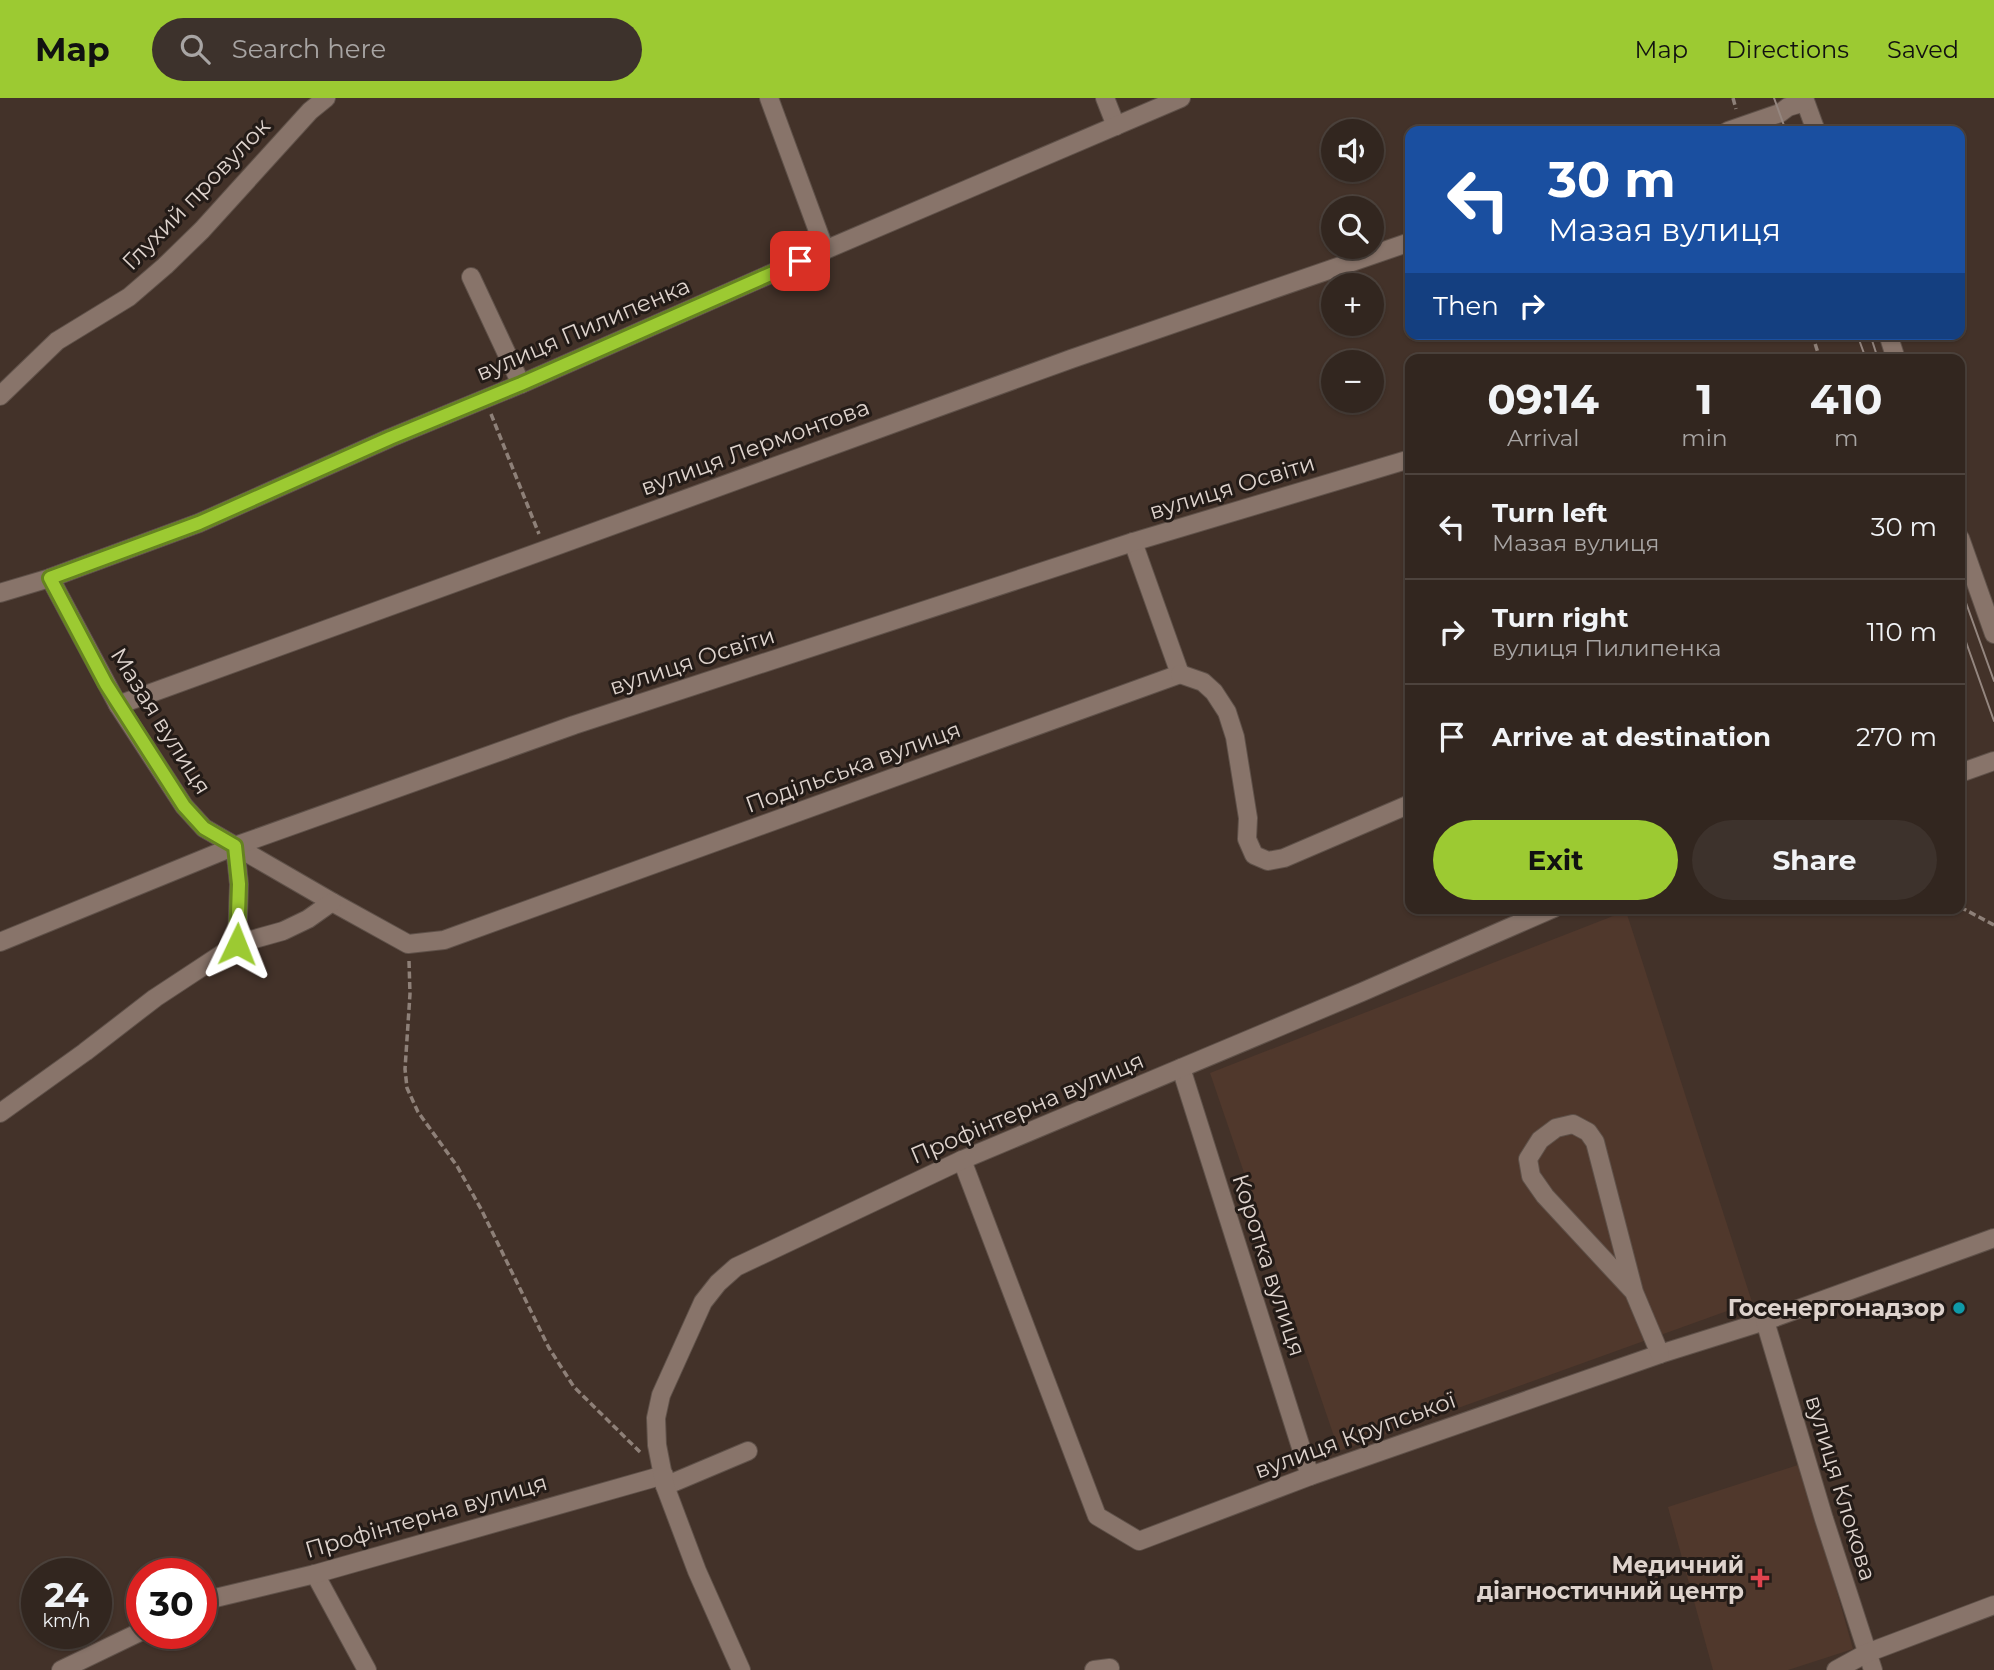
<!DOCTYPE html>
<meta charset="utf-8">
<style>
:root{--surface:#32261f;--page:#3d322c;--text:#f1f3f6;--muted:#a8a5a4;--line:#4d433d;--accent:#9cca32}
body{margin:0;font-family:Montserrat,sans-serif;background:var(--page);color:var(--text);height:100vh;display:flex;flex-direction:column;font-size:26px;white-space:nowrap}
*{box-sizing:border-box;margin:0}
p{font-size:23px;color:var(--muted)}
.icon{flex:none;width:38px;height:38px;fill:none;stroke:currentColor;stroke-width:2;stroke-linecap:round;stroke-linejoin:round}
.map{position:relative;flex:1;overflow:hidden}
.details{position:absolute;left:1405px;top:256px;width:560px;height:560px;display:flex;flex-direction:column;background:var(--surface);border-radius:14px;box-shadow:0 2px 5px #0004,0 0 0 2px var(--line)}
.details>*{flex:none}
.top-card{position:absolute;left:1405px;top:28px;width:560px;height:214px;border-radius:14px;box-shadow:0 2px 5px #0004,0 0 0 2px var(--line);background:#1a4fa0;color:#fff;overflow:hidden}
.controls{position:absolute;left:1321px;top:21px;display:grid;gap:14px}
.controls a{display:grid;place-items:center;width:63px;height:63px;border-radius:50%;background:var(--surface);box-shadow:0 2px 5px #0004,0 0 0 2px var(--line);font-size:35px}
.speed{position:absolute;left:21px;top:1460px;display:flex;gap:14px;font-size:35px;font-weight:700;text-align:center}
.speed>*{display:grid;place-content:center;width:91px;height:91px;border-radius:50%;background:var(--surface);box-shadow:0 2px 5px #0004,0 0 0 2px var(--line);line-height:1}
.speed small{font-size:18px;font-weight:400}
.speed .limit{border:10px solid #d22;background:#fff;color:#111}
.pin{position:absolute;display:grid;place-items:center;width:60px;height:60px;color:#fff;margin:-30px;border-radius:14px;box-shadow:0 4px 10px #0006}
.me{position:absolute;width:77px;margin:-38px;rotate:2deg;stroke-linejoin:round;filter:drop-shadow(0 0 5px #0008)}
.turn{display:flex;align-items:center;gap:24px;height:147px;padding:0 28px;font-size:32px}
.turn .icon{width:91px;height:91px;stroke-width:2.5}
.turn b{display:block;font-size:49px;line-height:60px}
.then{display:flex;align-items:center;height:66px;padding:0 28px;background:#0003;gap:14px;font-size:26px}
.eta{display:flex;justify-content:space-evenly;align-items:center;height:119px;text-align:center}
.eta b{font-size:42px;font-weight:700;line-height:49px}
.primary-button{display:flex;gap:14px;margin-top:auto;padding:14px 28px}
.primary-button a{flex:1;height:80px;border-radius:42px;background:var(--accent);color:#111;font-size:28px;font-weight:700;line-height:80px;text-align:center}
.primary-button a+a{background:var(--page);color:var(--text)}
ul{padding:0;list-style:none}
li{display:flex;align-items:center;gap:21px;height:105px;padding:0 28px;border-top:2px solid var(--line)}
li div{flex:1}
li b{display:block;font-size:26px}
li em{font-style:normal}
header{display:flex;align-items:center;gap:42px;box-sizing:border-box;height:98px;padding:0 35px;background:var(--accent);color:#111}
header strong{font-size:33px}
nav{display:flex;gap:38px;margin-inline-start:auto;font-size:24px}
.search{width:490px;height:63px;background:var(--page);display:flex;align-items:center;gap:18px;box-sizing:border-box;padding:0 24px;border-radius:38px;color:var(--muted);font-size:26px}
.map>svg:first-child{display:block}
.built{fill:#50382c}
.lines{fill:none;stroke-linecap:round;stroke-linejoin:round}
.minor-casing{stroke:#5f5149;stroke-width:20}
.path{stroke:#8e8078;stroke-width:3.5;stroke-dasharray:7 3.5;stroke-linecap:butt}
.minor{stroke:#88746a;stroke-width:18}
.tram{stroke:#94867f;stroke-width:2}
.route-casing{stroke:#658320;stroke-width:18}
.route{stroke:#9cca32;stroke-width:12}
.culture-dot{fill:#0f9aa8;stroke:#231b17;stroke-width:2.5}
.health-dot{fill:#e0444e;stroke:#231b17;stroke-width:2.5}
.labels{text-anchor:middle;stroke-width:6;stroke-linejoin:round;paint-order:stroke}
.street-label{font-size:23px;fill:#ded3cd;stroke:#231b17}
.poi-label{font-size:23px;font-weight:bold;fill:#ded3cd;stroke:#231b17;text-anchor:end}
</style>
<header>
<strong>Map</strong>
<div class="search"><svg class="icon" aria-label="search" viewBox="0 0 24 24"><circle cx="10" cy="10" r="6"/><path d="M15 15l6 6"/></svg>Search here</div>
<nav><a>Map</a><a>Directions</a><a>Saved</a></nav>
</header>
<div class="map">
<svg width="1994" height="1572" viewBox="0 0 1994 1572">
<rect width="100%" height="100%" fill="#433229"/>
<g class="built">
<polygon points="1626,813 1752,1204 1339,1353 1210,975"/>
<polygon points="1801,1366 1853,1551 1788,1572 1713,1572 1668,1409"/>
</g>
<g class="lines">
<g class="minor-casing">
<g id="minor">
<polyline points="769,0 825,152"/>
<polyline points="1105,0 1116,28"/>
<polyline points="1804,0 1816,33"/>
<polyline points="1728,33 1780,15 1788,9 1805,4"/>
<polyline points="471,179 521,286"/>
<polyline points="1888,236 1896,261"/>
<polyline points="0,298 57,243 129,199 165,168 202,132 310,13 326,0"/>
<polyline points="1960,440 1994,536"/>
<polyline points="50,480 118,607 184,708 204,730 332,804 408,846 444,842 1180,576 1133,444"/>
<polyline points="0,495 50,480 199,425 390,340 521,286 825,152 1181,0"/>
<polyline points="1180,576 1203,584 1214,594 1227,614 1235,639 1248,720 1247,741 1254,757 1268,763 1284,760 1410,706"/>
<polyline points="118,607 1071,261 1410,144"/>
<polyline points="1960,675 1994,663"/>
<polyline points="235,748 239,786 237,846"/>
<polyline points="0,844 235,748 574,627 1133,444 1410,361"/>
<polyline points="1181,970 1310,1378"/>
<polyline points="0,1015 85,954 155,900 237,846 283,833 308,821 332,804"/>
<polyline points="962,1062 1097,1418 1139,1443 1310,1378 1660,1256 1765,1223 1994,1140"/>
<polyline points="1634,1194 1545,1098 1531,1078 1528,1061 1540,1042 1556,1030 1573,1026 1588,1034 1595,1044 1634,1194 1660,1256"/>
<polyline points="1765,1223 1824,1421 1873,1572"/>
<polyline points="665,1388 748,1353"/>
<polyline points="315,1476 367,1572"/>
<polyline points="201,1505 211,1501 315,1476 664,1377"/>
<polyline points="61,1572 142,1533"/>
<polyline points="741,1572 697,1473 665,1388 657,1347 656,1320 661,1297 703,1204 718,1185 736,1169 962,1062 1362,894 1554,810"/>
<polyline points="1094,1572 1110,1570"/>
<polyline points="1836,1572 1867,1555 1994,1507"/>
</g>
</g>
<g class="path">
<polyline points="1733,0 1736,11"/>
<polyline points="1812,236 1820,261"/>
<polyline points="491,316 539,436"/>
<polyline points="1960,809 1994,827"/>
<polyline points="409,863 410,896 405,971 407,990 418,1014 457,1068 481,1111 549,1250 574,1289 640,1354"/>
</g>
<use href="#minor" class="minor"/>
<g class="tram">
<polyline points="1774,0 1786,33"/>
<polyline points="1857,236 1866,261"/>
<polyline points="1870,236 1878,261"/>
<polyline points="1960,488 1994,583"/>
<polyline points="1960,527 1994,623"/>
</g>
</g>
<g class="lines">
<g class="route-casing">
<polyline id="route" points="237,846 239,786 235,748 204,730 184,708 106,586 50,480 199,425 390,340 521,286 800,163"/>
</g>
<use href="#route" class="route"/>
</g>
<circle class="culture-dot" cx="1959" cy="1210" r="7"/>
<path class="health-dot" d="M1756.5 1469.5h7v7h7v7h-7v7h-7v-7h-7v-7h7z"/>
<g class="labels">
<g class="street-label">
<text transform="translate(196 96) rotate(-46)" y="8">Глухий провулок</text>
<text transform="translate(583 231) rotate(-23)" y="8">вулиця Пилипенка</text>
<text transform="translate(755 349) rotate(-20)" y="8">вулиця Лермонтова</text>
<text transform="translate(1232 389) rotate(-17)" y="8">вулиця Освіти</text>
<text transform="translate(692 563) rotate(-18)" y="8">вулиця Освіти</text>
<text transform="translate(161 623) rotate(58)" y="8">Мазая вулиця</text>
<text transform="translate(853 669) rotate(-20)" y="8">Подільська вулиця</text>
<text transform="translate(1027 1010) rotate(-23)" y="8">Профінтерна вулиця</text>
<text transform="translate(1269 1167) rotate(72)" y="8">Коротка вулиця</text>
<text transform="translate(1355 1337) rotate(-20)" y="8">вулиця Крупської</text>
<text transform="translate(1841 1390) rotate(73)" y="8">вулиця Клокова</text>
<text transform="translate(426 1418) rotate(-16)" y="8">Профінтерна вулиця</text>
</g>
<g class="poi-label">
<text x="1945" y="1218">Госенергонадзор</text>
<text x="1744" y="1475">Медичний<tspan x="1744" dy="26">діагностичний центр</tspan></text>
</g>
</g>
</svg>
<div class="controls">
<a><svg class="icon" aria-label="sound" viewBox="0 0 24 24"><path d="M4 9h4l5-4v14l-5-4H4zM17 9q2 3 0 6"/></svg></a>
<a><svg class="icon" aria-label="search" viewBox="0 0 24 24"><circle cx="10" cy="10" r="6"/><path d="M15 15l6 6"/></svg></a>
<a>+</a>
<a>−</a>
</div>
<div class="speed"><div>24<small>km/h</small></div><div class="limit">30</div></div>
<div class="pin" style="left:800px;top:163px;background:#d93025"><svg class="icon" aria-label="arrive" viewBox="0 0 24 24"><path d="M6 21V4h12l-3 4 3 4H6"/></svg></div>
<svg class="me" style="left:237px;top:846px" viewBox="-20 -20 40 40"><path d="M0-17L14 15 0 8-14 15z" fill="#9cca32" stroke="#fff" stroke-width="4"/></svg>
<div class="top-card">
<div class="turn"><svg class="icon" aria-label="left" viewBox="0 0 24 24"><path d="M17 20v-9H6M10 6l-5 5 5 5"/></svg><div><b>30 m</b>Мазая вулиця</div></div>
<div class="then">Then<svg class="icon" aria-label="right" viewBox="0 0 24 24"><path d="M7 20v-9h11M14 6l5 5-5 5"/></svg></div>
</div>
<section class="details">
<div class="eta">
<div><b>09:14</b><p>Arrival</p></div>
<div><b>1</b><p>min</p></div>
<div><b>410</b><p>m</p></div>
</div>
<ul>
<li><svg class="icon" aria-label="left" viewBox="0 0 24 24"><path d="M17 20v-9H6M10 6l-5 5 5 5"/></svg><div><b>Turn left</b><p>Мазая вулиця</p></div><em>30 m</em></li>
<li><svg class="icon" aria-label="right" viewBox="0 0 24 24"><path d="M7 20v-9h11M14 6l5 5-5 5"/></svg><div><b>Turn right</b><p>вулиця Пилипенка</p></div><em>110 m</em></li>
<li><svg class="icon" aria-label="arrive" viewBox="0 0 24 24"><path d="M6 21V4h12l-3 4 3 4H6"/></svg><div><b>Arrive at destination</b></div><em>270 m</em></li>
</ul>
<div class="primary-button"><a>Exit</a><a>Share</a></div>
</section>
</div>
